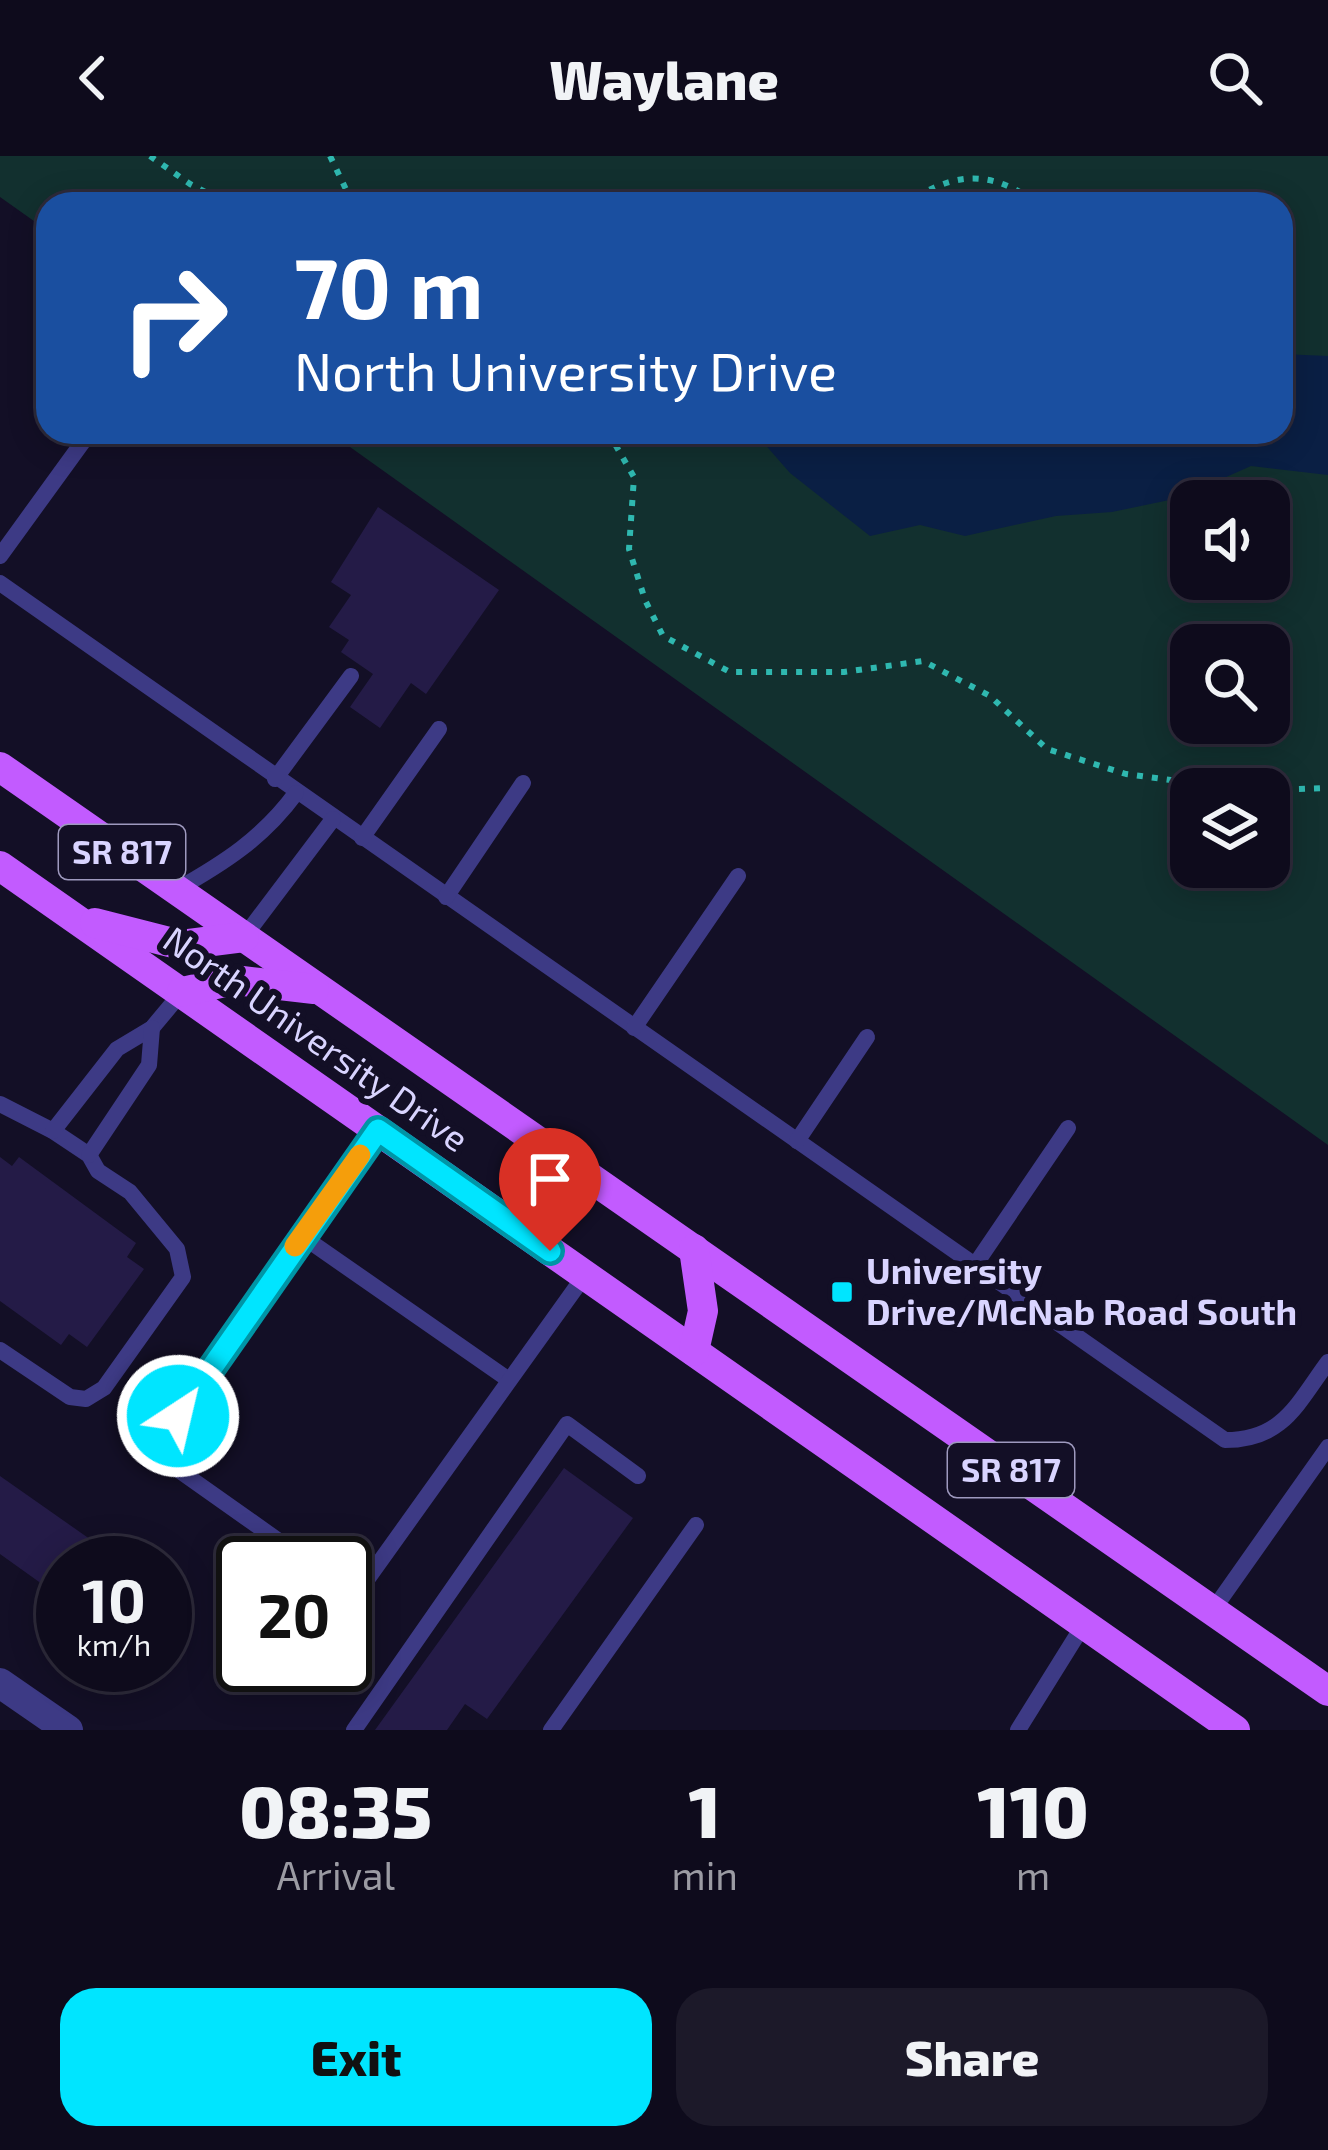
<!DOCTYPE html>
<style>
:root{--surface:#0e0b1c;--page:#1c1929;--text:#f1f3f6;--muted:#9b9ba3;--line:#2e2b3b;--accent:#00e5ff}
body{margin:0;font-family:"Exo 2",sans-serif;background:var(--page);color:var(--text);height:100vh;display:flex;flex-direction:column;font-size:45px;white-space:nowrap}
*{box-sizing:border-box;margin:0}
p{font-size:39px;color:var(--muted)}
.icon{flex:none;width:66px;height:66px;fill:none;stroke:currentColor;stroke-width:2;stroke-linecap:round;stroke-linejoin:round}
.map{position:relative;height:1574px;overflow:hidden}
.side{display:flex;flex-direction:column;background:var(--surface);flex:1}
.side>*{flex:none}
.top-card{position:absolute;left:36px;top:36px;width:1257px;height:252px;border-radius:36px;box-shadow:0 6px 30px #0003,0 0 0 3px var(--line);background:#1a4fa0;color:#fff;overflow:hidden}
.buttons{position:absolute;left:1170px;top:324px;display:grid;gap:24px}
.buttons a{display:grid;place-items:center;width:120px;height:120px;border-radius:24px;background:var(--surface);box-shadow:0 6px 30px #0003,0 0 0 3px var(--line);font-size:60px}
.speed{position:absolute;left:36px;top:1380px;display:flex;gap:24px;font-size:60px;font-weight:700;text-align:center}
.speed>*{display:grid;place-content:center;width:156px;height:156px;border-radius:50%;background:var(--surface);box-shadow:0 6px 30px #0003,0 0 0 3px var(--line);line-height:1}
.speed small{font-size:30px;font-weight:400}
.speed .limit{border:6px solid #111;border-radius:18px;background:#fff;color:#111}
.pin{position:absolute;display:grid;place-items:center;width:102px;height:102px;color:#fff;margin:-123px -51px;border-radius:50% 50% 50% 0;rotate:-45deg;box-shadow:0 0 12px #0007}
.pin .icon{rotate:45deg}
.me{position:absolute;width:132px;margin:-66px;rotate:35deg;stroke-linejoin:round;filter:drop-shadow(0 0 9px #0008)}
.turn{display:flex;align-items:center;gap:42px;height:252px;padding:0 60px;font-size:54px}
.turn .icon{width:156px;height:156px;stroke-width:2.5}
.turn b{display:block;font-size:84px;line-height:102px}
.eta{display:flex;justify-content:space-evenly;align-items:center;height:204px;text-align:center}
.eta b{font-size:72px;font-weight:800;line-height:84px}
.primary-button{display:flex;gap:24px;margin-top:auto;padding:24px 60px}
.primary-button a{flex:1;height:138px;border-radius:36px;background:var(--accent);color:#111;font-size:48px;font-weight:800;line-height:138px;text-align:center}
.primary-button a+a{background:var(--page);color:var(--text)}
header{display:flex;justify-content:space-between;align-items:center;height:156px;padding:0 60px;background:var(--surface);font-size:54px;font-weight:800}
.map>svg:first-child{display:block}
.green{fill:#12302f;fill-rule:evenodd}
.water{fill:#0a1f44}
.building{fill:#241b47}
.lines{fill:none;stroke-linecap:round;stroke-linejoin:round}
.path{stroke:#2fb8b0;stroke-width:6;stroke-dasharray:6 9;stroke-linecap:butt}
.lane{stroke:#3d3a85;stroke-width:16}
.street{stroke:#3d3a85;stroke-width:30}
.primary{stroke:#c25bff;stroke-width:30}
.route-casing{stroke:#0095a6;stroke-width:30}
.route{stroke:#00e5ff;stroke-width:21}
.slow{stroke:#f59e0b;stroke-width:21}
.poi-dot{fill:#00e5ff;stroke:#130f26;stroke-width:4.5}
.labels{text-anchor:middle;stroke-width:12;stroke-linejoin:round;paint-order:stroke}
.shield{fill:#130f26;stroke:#9e99be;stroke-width:3}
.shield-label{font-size:33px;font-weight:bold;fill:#d9d4ff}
.street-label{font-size:36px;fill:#d9d4ff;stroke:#130f26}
.poi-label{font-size:36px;font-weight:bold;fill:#d9d4ff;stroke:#130f26;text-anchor:start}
</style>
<header><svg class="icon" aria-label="back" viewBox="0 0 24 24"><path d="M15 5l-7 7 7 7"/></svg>Waylane<svg class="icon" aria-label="search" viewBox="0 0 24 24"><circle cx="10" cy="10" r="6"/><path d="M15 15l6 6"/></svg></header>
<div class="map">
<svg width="1328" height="1574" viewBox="0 0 1328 1574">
<rect width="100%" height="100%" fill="#130f26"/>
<path class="green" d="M0,0H1328V989L329,276H1281V48H48V75L0,41ZM1191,345H1269V423H1191ZM1191,489H1269V567H1191ZM1191,633H1269V711H1191Z"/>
<polygon class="water" points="1281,198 1328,200 1328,319 1251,310 1179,342 1112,356 1056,360 965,380 920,369 870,380 790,317 762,285 711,276 1281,276"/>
<g class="building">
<polygon points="378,351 499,434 426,538 411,527 380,572 350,551 373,518 341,496 349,484 329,471 351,439 331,426"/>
<polygon points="0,1001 12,1010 19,1001 136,1087 127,1101 144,1113 87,1191 69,1178 61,1189 0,1145"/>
<polygon points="564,1312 633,1362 487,1563 465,1548 447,1574 375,1574"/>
<polygon points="0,1320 124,1407 63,1407 63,1443 0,1398"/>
</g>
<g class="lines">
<g class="path">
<polyline points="150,0 190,28 228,48"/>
<polyline points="330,0 353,48"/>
<path d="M903,48C949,21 979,11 1027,40"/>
<polyline points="608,276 634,321 629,393 645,444 663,480 730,516 844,516 923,505 990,540 1047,593 1126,618 1237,633"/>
<polyline points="1269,634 1328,632"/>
</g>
<g class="lane">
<polyline points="0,400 90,276"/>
<path d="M0,427L1225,1284C1283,1284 1297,1248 1328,1206"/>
<polyline points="275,623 351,520"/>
<polyline points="362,682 439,573"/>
<path d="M176,734C224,707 263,682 296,637"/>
<polyline points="446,741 523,627"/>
<polyline points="244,781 333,663"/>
<polyline points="634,872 738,720"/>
<polyline points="0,948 53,975 89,999 98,1015 130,1036 177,1093 183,1121 104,1232 86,1243 70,1241 0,1194"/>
<polyline points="53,975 117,893 152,872 182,836"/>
<polyline points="797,985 867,881"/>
<polyline points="89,999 149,909 152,872"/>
<polyline points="302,1080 509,1224"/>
<polyline points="975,1109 1068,972"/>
<polyline points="310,1407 153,1296 378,974"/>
<polyline points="345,1431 356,1439 585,1119"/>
<polyline points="1213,1454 1328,1291"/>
<polyline points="354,1574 567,1268 638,1320"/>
<polyline points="551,1574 696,1369"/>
<polyline points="1018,1574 1084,1468"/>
</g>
<polyline class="street" points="0,1527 68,1574"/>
<g class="primary">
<polyline points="0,611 1328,1535"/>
<polyline points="0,710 1235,1574"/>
<polyline points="95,767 181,789 244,781"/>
<polyline points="182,836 234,824 314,833"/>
<polyline points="694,1093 703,1155 694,1195"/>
</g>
</g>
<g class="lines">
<g class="route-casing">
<polyline id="route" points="178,1260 378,974 550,1095"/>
</g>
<use href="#route" class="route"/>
<polyline class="slow" points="295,1090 360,999"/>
</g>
<rect class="poi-dot" x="830" y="1124" width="24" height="24" rx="6"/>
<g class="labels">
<g class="shield">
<rect x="59" y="669" width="126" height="54" rx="9"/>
<rect x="948" y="1287" width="126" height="54" rx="9"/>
</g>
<g class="shield-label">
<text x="122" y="708">SR 817</text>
<text x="1011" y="1326">SR 817</text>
</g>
<g class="street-label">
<text transform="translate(316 883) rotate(35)" y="13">North University Drive</text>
</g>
<g class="poi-label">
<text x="866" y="1128">University<tspan x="866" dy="41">Drive/McNab Road South</tspan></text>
</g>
</g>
</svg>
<div class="buttons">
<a><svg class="icon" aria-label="sound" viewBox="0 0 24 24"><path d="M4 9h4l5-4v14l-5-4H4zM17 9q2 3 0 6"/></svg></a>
<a><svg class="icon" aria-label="search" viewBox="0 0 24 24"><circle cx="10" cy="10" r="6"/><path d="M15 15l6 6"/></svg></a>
<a><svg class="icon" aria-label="layers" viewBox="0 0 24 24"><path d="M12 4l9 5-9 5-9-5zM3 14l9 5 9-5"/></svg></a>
</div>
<div class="speed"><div>10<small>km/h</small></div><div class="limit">20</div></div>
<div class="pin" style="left:550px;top:1095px;background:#d93025"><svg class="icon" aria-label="arrive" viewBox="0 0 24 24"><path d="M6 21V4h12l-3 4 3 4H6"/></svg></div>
<svg class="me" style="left:178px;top:1260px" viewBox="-20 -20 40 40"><circle r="17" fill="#00e5ff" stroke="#fff" stroke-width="3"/><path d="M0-11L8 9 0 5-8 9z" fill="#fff"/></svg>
<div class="top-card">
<div class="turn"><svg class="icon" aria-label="right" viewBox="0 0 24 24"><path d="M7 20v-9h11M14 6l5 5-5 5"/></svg><div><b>70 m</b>North University Drive</div></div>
</div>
</div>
<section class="side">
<div class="eta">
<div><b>08:35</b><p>Arrival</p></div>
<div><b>1</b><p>min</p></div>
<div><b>110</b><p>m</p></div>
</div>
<div class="primary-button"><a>Exit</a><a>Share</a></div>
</section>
